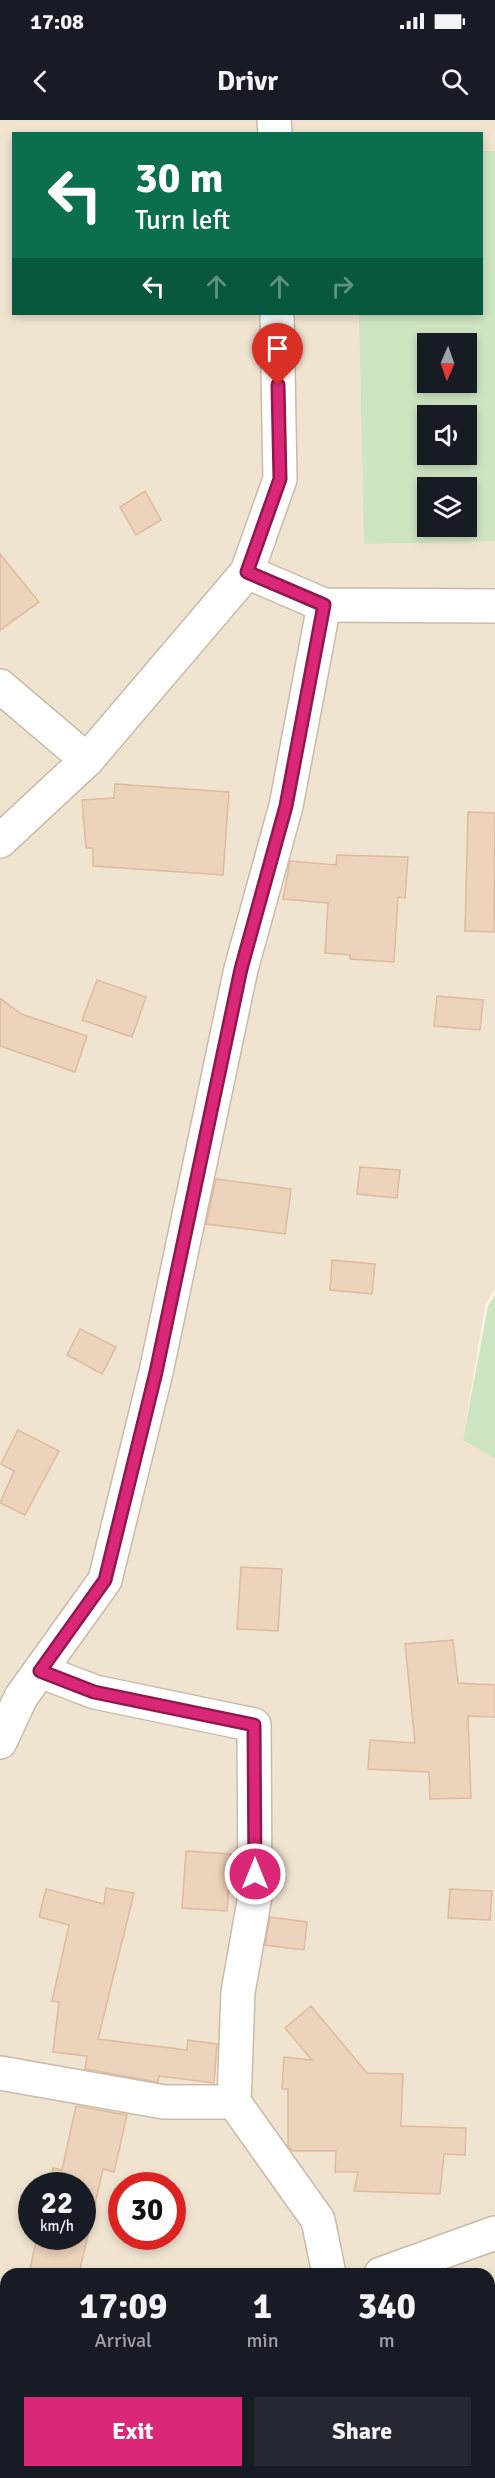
<!DOCTYPE html>
<style>
:root{--surface:#171b24;--page:#242831;--text:#f1f3f6;--muted:#9ea1a6;--accent:#db2777}
body{margin:0;font-family:Signika,sans-serif;background:var(--page);color:var(--text);height:100vh;display:flex;flex-direction:column;font-size:22px;white-space:nowrap}
*{box-sizing:border-box;margin:0}
p{font-size:20px;color:var(--muted)}
.icon{flex:none;width:33px;height:33px;fill:none;stroke:currentColor;stroke-width:2;stroke-linecap:round;stroke-linejoin:round}
.map{position:relative;flex:1;overflow:hidden}
.panel{position:absolute;left:0px;top:2148px;width:495px;height:210px;display:flex;flex-direction:column;background:var(--surface);border-radius:18px 18px 0 0;box-shadow:0 3px 9px #0003}
.panel>*{flex:none}
.top-card{position:absolute;left:12px;top:12px;width:471px;height:183px;border-radius:0px;box-shadow:0 3px 9px #0003;background:#0b6e4f;color:#fff;overflow:hidden}
.needle{width:39px;rotate:182deg}
.tools{position:absolute;left:417px;top:213px;display:grid;gap:12px}
.tools a{display:grid;place-items:center;width:60px;height:60px;border-radius:0px;background:var(--surface);box-shadow:0 3px 9px #0003;font-size:30px}
.speed{position:absolute;left:18px;top:2052px;display:flex;gap:12px;font-size:30px;font-weight:700;text-align:center}
.speed>*{display:grid;place-content:center;width:78px;height:78px;border-radius:50%;background:var(--surface);box-shadow:0 3px 9px #0003;line-height:1}
.speed small{font-size:15px;font-weight:400}
.speed .limit{border:9px solid #d22;background:#fff;color:#111}
.pin{position:absolute;display:grid;place-items:center;width:51px;height:51px;color:#fff;margin:-62px -26px;border-radius:50% 50% 50% 0;rotate:-45deg;box-shadow:0 0 6px #0007}
.pin .icon{rotate:45deg}
.me{position:absolute;width:66px;margin:-33px;rotate:0deg;stroke-linejoin:round;filter:drop-shadow(0 0 4px #0008)}
.turn{display:flex;align-items:center;gap:21px;height:126px;padding:0 24px;font-size:27px}
.turn .icon{width:78px;height:78px;stroke-width:2.5}
.turn b{display:block;font-size:42px;line-height:51px}
.lanes{display:flex;align-items:center;height:57px;padding:0 24px;background:#0003;justify-content:center;gap:30px;direction:ltr}
.lanes .off{opacity:.35}
.eta{display:flex;justify-content:space-evenly;align-items:center;height:102px;text-align:center}
.eta b{font-size:36px;font-weight:800;line-height:42px}
.button{display:flex;gap:12px;margin-top:auto;padding:12px 24px}
.button a{flex:1;height:69px;border-radius:0px;background:var(--accent);color:#fff;font-size:24px;font-weight:800;line-height:69px;text-align:center}
.button a+a{background:var(--page);color:var(--text)}
.status{display:flex;justify-content:space-between;align-items:center;height:42px;padding:0 30px;background:var(--surface);direction:ltr}
.status svg{height:16px;fill:currentColor}
header{display:flex;justify-content:space-between;align-items:center;height:78px;padding:0 24px;background:var(--surface);font-size:27px;font-weight:800}
.map>svg:first-child{display:block}
.residential{fill:#f0e4d1;fill-rule:evenodd}
.green{fill:#cee5c2;fill-rule:evenodd}
.building{fill:#edd2bc;stroke:#deba9e;stroke-width:1.5}
.lines{fill:none;stroke-linecap:round;stroke-linejoin:round}
.street-casing{stroke:#c9baaa;stroke-width:36}
.street{stroke:#fff;stroke-width:33}
.route-casing{stroke:#8e194d;stroke-width:15}
.route{stroke:#db2777;stroke-width:10}
</style>
<div class="status"><b>17:08</b><svg viewBox="0 0 49 12"><path d="M0 12V9h3v3zM5 12V6h3v6zM10 12V3h3v9zM15 12V0h3v12zM26 1h20v11H26zM47 4h2v5h-2z"/></svg></div>
<header><svg class="icon" aria-label="back" viewBox="0 0 24 24"><path d="M15 5l-7 7 7 7"/></svg>Drivr<svg class="icon" aria-label="search" viewBox="0 0 24 24"><circle cx="10" cy="10" r="6"/><path d="M15 15l6 6"/></svg></header>
<div class="map">
<svg width="495" height="2358" viewBox="0 0 495 2358">
<rect width="100%" height="100%" fill="#faf2e2"/>
<path class="residential" d="M0,0H495V1169L485,1185L463,1320L495,1339V2358H0ZM14,14H482V194H14ZM428,224H466V262H428ZM428,296H466V334H428ZM428,368H466V406H428ZM32,2066H82V2116H32ZM122,2066H172V2116H122ZM6,2154H489V2352H6Z"/>
<g class="green">
<path d="M482,31H495V421L364,424L359,194H482ZM428,224H466V262H428ZM428,296H466V334H428ZM428,368H466V406H428Z"/>
<polygon points="495,1175 495,1339 463,1320 488,1186"/>
</g>
<g class="building">
<polygon points="145,371 161,400 136,415 120,387"/>
<polygon points="0,434 39,482 0,510"/>
<polygon points="115,664 229,672 223,755 93,746 93,728 86,728 82,680 114,678"/>
<polygon points="468,692 495,693 494,812 465,811"/>
<polygon points="337,735 408,737 405,778 398,777 394,842 350,839 350,835 325,833 328,783 283,779 290,741 336,745"/>
<polygon points="97,860 146,877 132,917 82,900"/>
<polygon points="437,876 483,880 480,910 434,906"/>
<polygon points="0,878 21,894 87,916 75,952 0,926"/>
<polygon points="360,1047 400,1050 397,1078 357,1074"/>
<polygon points="216,1059 291,1069 285,1114 206,1104"/>
<polygon points="332,1140 375,1144 372,1174 330,1170"/>
<polygon points="80,1209 116,1227 102,1254 67,1235"/>
<polygon points="18,1310 59,1331 25,1395 0,1383 14,1351 1,1344"/>
<polygon points="241,1447 282,1449 278,1511 237,1509"/>
<polygon points="453,1520 458,1563 495,1565 495,1597 468,1596 471,1678 430,1679 429,1652 368,1649 370,1620 415,1623 405,1524"/>
<polygon points="186,1731 231,1734 227,1791 182,1788"/>
<polygon points="106,1768 134,1773 98,1919 187,1930 188,1920 217,1924 214,1963 159,1956 158,1962 85,1949 87,1936 53,1932 59,1882 52,1881 69,1805 39,1797 46,1769 104,1784"/>
<polygon points="450,1769 492,1771 490,1800 448,1798"/>
<polygon points="270,1797 307,1802 304,1830 265,1825"/>
<polygon points="311,1886 367,1953 403,1954 401,2006 466,2008 465,2035 444,2034 440,2074 354,2071 358,2052 335,2052 336,2031 292,2031 288,2025 288,1969 282,1969 284,1937 312,1940 285,1908"/>
<polygon points="76,1986 127,1995 114,2052 103,2049 79,2154 29,2154 37,2116 82,2116 82,2066 49,2066 53,2048 62,2050"/>
</g>
<g class="lines">
<g class="street-casing">
<g id="street">
<polyline points="274,0 275,14"/>
<polyline points="247,452 324,485 495,486"/>
<polyline points="0,566 87,640"/>
<polyline points="0,721 87,640 247,452 280,359 277,194"/>
<polyline points="40,1551 95,1572 254,1605 255,1776 238,1872 234,1982"/>
<polyline points="0,1622 21,1577 105,1460 156,1252 241,849 286,686 324,485"/>
<polyline points="0,1953 164,1982 234,1982 318,2100 329,2154"/>
<polyline points="381,2154 495,2113"/>
<polyline points="373,2352 374,2358"/>
<polyline points="125,2358 131,2352"/>
</g>
</g>
<use href="#street" class="street"/>
</g>
<g class="lines">
<g class="route-casing">
<polyline id="route" points="255,1754 254,1605 94,1572 40,1551 105,1460 156,1252 241,849 286,686 324,485 247,452 280,359 278,265"/>
</g>
<use href="#route" class="route"/>
</g>
</svg>
<div class="tools">
<a><svg class="needle" viewBox="-14 -14 28 28"><path d="M0-13l5 13h-10z" fill="#e53935"/><path d="M0 13l5-13h-10z" fill="#9ea1a6"/></svg></a>
<a><svg class="icon" aria-label="sound" viewBox="0 0 24 24"><path d="M4 9h4l5-4v14l-5-4H4zM17 9q2 3 0 6"/></svg></a>
<a><svg class="icon" aria-label="layers" viewBox="0 0 24 24"><path d="M12 4l9 5-9 5-9-5zM3 14l9 5 9-5"/></svg></a>
</div>
<div class="speed"><div>22<small>km/h</small></div><div class="limit">30</div></div>
<div class="pin" style="left:278px;top:265px;background:#d93025"><svg class="icon" aria-label="arrive" viewBox="0 0 24 24"><path d="M6 21V4h12l-3 4 3 4H6"/></svg></div>
<svg class="me" style="left:255px;top:1754px" viewBox="-20 -20 40 40"><circle r="17" fill="#db2777" stroke="#fff" stroke-width="3"/><path d="M0-11L8 9 0 5-8 9z" fill="#fff"/></svg>
<div class="top-card">
<div class="turn"><svg class="icon" aria-label="left" viewBox="0 0 24 24"><path d="M17 20v-9H6M10 6l-5 5 5 5"/></svg><div><b>30 m</b>Turn left</div></div>
<div class="lanes"><svg class="icon" aria-label="left" viewBox="0 0 24 24"><path d="M17 20v-9H6M10 6l-5 5 5 5"/></svg><svg class="icon off" aria-label="ahead" viewBox="0 0 24 24"><path d="M12 20V5M6 11l6-6 6 6"/></svg><svg class="icon off" aria-label="ahead" viewBox="0 0 24 24"><path d="M12 20V5M6 11l6-6 6 6"/></svg><svg class="icon off" aria-label="right" viewBox="0 0 24 24"><path d="M7 20v-9h11M14 6l5 5-5 5"/></svg></div>
</div>
<section class="panel">
<div class="eta">
<div><b>17:09</b><p>Arrival</p></div>
<div><b>1</b><p>min</p></div>
<div><b>340</b><p>m</p></div>
</div>
<div class="button"><a>Exit</a><a>Share</a></div>
</section>
</div>
